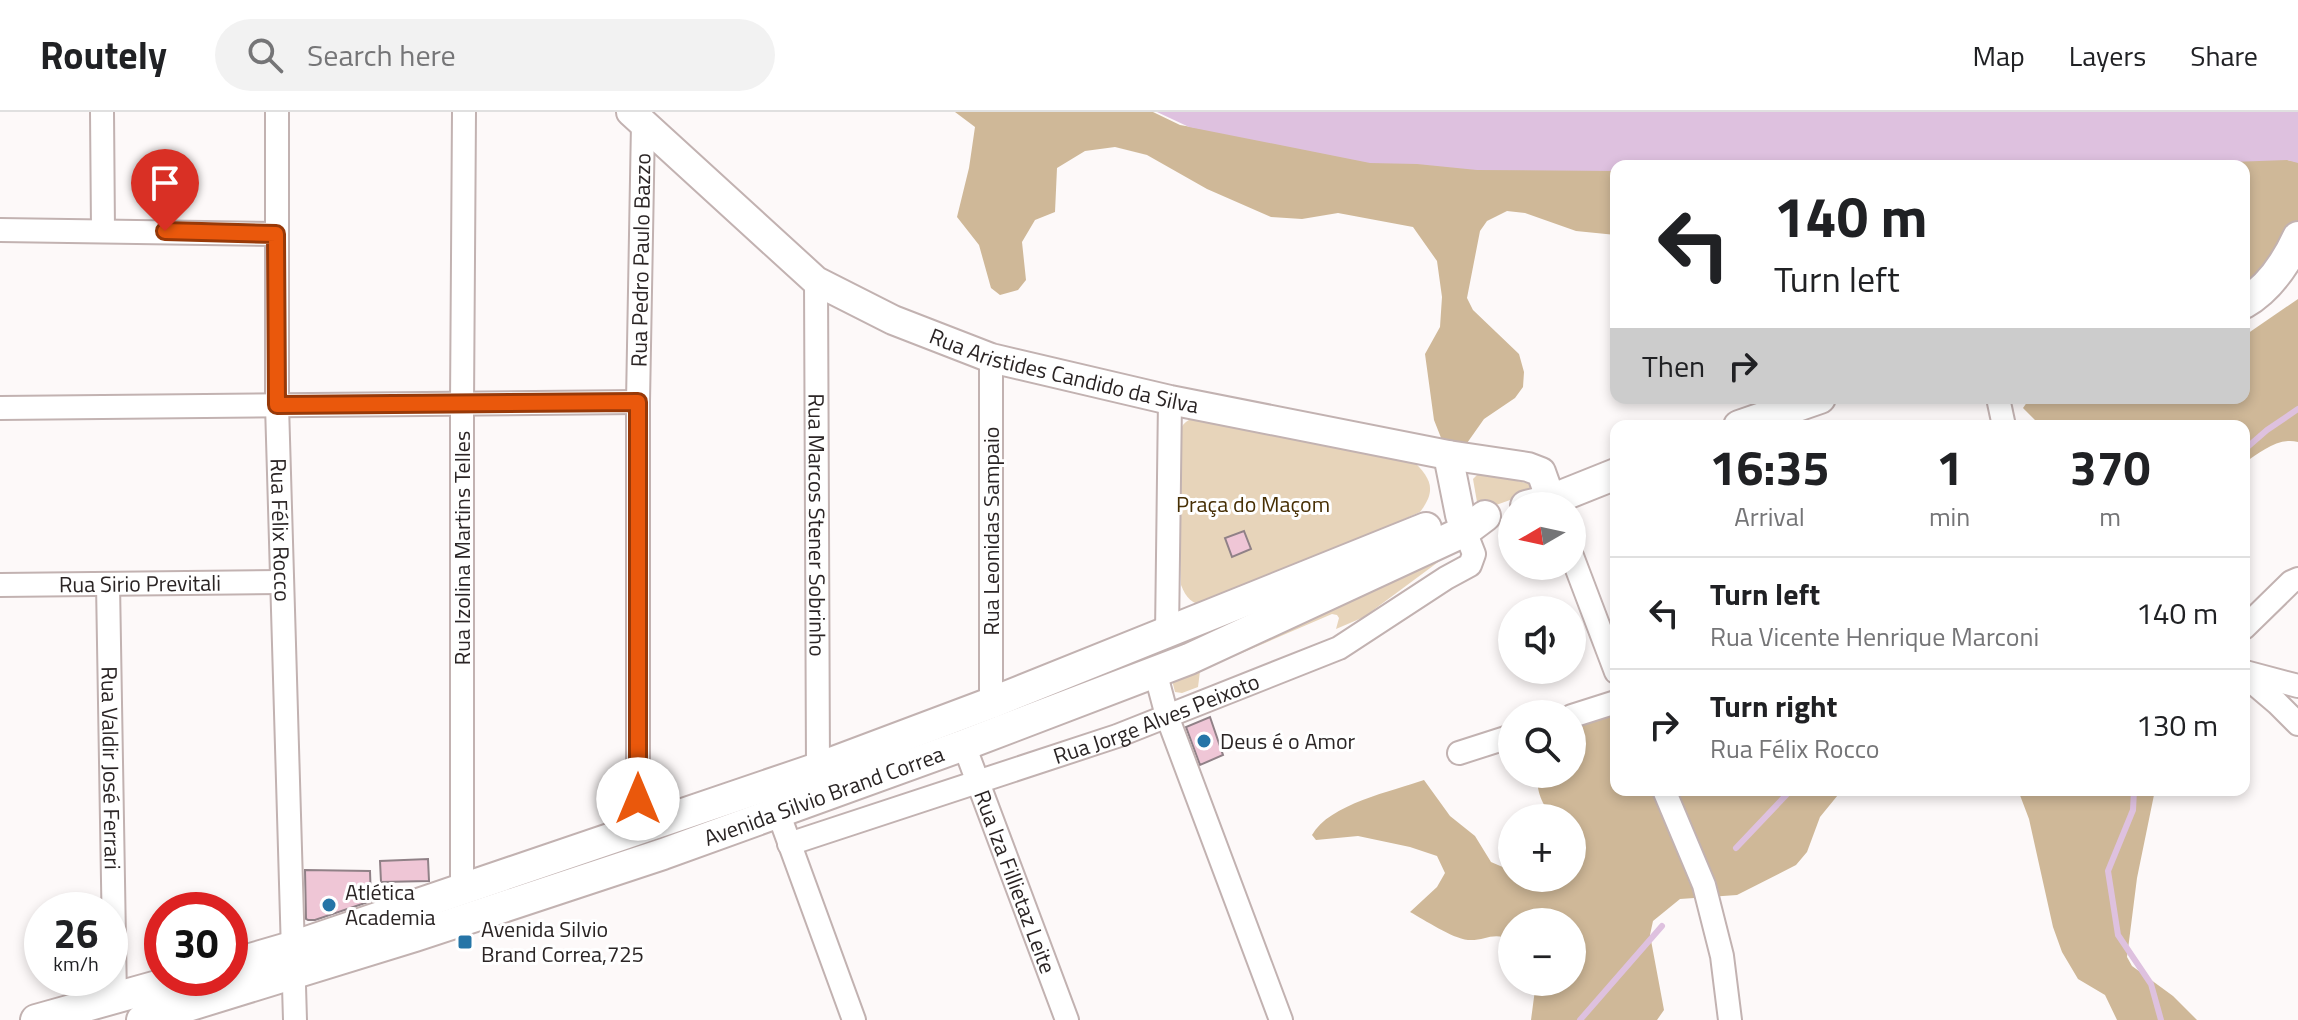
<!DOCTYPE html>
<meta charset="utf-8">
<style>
:root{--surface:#fff;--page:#f2f2f2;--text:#202124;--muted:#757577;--line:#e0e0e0}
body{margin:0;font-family:"Titillium Web",sans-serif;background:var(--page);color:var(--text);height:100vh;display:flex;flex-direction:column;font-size:30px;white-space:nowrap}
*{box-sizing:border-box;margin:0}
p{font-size:26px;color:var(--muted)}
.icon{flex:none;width:44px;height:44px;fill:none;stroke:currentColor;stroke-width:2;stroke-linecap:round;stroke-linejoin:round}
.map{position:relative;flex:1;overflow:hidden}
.sheet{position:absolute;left:1610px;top:308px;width:640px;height:376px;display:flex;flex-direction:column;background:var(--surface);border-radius:16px;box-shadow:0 4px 12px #0003}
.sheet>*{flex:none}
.top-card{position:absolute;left:1610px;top:48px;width:640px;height:244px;border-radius:16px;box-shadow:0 4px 12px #0003;background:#fff;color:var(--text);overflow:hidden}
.needle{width:52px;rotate:261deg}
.controls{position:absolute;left:1498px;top:380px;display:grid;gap:16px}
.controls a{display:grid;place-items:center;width:88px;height:88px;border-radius:50%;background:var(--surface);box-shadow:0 4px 12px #0003;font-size:40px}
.speed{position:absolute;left:24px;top:780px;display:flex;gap:16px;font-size:40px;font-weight:700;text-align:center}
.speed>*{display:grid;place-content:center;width:104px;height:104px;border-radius:50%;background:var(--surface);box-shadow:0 4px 12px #0003;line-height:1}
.speed small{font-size:20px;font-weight:400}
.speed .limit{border:12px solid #d22;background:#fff;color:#111}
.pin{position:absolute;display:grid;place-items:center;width:68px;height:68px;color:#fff;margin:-82px -34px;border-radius:50% 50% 50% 0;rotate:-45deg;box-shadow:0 0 8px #0007}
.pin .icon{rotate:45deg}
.me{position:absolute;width:88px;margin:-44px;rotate:0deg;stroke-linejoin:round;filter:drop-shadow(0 0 6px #0008)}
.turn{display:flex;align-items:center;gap:28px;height:168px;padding:0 32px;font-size:36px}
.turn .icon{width:104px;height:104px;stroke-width:2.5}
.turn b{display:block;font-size:56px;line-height:68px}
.then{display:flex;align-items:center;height:76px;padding:0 32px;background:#0003;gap:16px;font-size:30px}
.eta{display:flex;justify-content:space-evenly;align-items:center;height:136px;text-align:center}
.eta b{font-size:48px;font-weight:700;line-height:56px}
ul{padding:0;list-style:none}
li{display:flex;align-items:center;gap:24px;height:112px;padding:0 32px;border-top:2px solid var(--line)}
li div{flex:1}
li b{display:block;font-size:30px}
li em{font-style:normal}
header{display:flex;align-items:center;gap:48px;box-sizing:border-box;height:112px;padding:0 40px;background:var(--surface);border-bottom:2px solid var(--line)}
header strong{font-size:38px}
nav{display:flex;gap:44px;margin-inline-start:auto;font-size:28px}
.search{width:560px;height:72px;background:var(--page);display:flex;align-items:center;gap:20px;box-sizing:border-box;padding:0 28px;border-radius:44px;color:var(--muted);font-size:30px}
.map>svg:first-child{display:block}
.green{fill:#e7d4ba}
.forest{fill:#cfb898}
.water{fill:#dec1df}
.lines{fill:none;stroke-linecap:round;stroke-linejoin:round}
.stream{stroke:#dec1df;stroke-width:6}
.building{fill:#efc6d6;stroke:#908187;stroke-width:2}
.minor-casing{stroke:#c2b2b1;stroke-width:26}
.tertiary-casing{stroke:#c2b2b1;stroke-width:32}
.secondary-casing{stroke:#c2b2b1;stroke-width:34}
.minor{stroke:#fff;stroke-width:22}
.tertiary{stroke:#fff;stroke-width:28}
.secondary{stroke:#fff;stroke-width:30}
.route-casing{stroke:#983908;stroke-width:20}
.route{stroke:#ea580c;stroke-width:14}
.poi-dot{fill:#2675a7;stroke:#fff;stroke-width:3}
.labels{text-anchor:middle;stroke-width:6;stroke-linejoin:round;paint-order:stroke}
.street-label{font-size:22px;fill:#2b2525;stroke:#fff}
.park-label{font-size:22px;fill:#472f04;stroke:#fff}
.poi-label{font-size:22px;fill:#2b2525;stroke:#fff;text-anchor:start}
</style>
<header>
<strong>Routely</strong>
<div class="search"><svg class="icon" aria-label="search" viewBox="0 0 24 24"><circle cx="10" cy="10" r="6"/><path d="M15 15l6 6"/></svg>Search here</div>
<nav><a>Map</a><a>Layers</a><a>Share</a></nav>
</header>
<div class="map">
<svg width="2298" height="908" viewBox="0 0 2298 908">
<rect width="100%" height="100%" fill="#fdf9f9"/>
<g class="green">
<path d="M1199,304L1411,347C1430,365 1438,377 1420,400L1212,492C1194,495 1187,488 1181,473L1177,326C1181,312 1186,308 1199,304Z"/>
<polygon points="1484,361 1535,373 1535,379 1485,397 1477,390 1473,367 1478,362"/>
<polygon points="1446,442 1445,445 1364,505 1336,517 1339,506 1337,503 1332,502 1200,559 1198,575 1182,581 1175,580 1172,568"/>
</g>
<g class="forest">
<polygon points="955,0 1153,0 1180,13 1319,37 1616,54 1616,123 1576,119 1525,101 1507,99 1487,109 1480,119 1467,186 1473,198 1519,242 1524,260 1523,275 1515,286 1484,307 1460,341 1449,346 1434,308 1425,242 1440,215 1442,185 1437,149 1413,115 1338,101 1302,107 1271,105 1207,77 1147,43 1115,35 1085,39 1057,56 1055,100 1035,108 1022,130 1026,168 1018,178 1000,183 991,176 979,133 957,105 969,56 975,15"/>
<polygon points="2238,39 2298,50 2298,138 2244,173 2244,54 2072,54"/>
<path d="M2298,187V330C2278,325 2261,340 2244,351V314H2041L2023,296L2030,286H2244V224Z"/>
<path d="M1616,595V678H1663L1671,684L1713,678H1842L1820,705L1807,740L1796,753L1737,783L1680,787L1653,809L1650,823L1664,898L1657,908H1531L1536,870H1572V810H1512V828C1492,819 1486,829 1468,828C1451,826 1425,808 1410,800L1437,775L1445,761L1437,744L1410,735L1358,724L1316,728L1312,723C1329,692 1393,679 1424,668L1450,704L1475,724L1491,750L1512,759V766H1533L1550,770L1556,766H1572V753L1576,749L1572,706C1569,706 1560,706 1558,705C1543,700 1535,676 1538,662H1572V609Z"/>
<polygon points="2018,678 2155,678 2137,766 2127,845 2132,854 2173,884 2197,908 2117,908 2105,883 2078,867 2062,840 2053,815 2029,707"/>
</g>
<polygon class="water" points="1157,0 2298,0 2298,51 2287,48 2119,54 1616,54 1616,59 1477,58 1417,52 1370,51 1189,15"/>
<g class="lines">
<g class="stream">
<polyline points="2244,338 2267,318 2298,297"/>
<polyline points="2134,678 2133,698 2108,759 2118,823 2151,872 2161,908"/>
<polyline points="1736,736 1791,678"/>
<polyline points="1580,908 1662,814"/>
</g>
</g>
<g class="building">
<polygon points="1244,419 1251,437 1232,445 1225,426"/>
<polygon points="1210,605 1223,643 1200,653 1186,615"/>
<polygon points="428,747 429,769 381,770 380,749"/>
<polygon points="305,758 370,759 371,789 315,808 308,808 306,807"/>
</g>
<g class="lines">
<g class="minor-casing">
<g id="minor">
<polyline points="102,0 103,118"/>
<path id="s1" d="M277,0V293L295,908"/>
<polyline points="0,118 276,122"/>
<path id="s2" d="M816,169L818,656"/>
<polyline points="1998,286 2004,314"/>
<polyline points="0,296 638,290"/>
<polyline points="1572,444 1616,560"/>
<path id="s3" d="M108,472L115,887"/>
<path id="s4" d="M0,473L281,470"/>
<polyline points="2244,516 2291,470 2298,467"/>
<polyline points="1167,522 1170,288"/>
<polyline points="1155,559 1167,604 1281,908"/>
<polyline points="2245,560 2298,574"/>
<polyline points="2244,563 2277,591 2298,612"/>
<polyline points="991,591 991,246"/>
<polyline points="1572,604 1616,590"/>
<path id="s5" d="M964,633L1067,908"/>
<polyline points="1459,641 1512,624"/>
<polyline points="1664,678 1704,773 1722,844 1730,908"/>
<polyline points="778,700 854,908"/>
<path id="s6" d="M638,718V290L643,12"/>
<path id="s7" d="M789,732L1117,624L1339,536L1446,466L1470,453L1474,442L1465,419"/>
<polyline points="462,777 462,292 464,0"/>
</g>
</g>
<g class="tertiary-casing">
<g id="tertiary">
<path id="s8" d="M631,0L816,169L893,208L991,246L1170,288L1448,343L1528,355L1541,360L1551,388"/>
<polyline points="1448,343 1460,403 1465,419"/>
</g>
</g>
<g class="secondary-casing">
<g id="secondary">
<path d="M2244,191C2270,176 2286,151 2298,125"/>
<polyline points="1739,314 1820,286"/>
<polyline points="1526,394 1551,388 1616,362"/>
<polyline points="230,853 295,834 818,656 991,591 1426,416"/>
<polyline points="36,908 186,866"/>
<path id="s9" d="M142,908L415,824L663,742L964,633L1189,547L1465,419L1485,404"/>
</g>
</g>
<use href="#minor" class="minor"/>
<use href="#tertiary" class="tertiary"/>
<use href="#secondary" class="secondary"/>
</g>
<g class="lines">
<g class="route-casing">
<polyline id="route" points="165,119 276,122 277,293 638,290 638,687"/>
</g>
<use href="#route" class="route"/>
</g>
<g class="poi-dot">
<circle cx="1204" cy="629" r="8"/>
<circle cx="329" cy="793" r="8"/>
<rect x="457" y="822" width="16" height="16" rx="4"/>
</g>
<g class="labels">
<g class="street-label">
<text dy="8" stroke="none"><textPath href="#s6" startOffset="570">Rua Pedro Paulo Bazzo</textPath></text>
<text dy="8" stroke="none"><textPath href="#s8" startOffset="516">Rua Aristides Candido da Silva</textPath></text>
<text dy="8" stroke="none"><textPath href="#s2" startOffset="244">Rua Marcos Stener Sobrinho</textPath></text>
<text dy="8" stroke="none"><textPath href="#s1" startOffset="418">Rua Félix Rocco</textPath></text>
<text transform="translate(991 419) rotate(-90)" y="8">Rua Leonidas Sampaio</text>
<text transform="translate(462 436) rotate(-90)" y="8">Rua Izolina Martins Telles</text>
<text dy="8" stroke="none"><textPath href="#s4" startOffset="140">Rua Sirio Previtali</textPath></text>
<text dy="8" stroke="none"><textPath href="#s7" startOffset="388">Rua Jorge Alves Peixoto</textPath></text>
<text dy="8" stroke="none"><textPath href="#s3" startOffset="184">Rua Valdir José Ferrari</textPath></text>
<text dy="8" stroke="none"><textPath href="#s9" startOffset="718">Avenida Silvio Brand Correa</textPath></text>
<text dy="8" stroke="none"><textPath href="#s5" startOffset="146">Rua Iza Fillietaz Leite</textPath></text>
</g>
<g class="park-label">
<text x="1253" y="400">Praça do Maçom</text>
</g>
<g class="poi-label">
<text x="1220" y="637">Deus é o Amor</text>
<text x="345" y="788">Atlética<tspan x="345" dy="25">Academia</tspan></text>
<text x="481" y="825">Avenida Silvio<tspan x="481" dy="25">Brand Correa,725</tspan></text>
</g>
</g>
</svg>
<div class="controls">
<a><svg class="needle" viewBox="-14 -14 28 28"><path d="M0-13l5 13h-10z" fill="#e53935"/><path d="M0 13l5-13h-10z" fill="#757577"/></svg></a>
<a><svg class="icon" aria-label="sound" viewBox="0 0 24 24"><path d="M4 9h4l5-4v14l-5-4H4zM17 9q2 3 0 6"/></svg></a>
<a><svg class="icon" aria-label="search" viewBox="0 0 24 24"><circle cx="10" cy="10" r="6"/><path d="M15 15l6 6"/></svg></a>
<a>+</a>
<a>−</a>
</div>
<div class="speed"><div>26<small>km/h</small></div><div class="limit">30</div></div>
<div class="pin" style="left:165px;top:119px;background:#d93025"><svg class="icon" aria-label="arrive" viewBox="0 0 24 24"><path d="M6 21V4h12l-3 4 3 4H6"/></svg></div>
<svg class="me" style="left:638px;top:687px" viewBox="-20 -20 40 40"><circle r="19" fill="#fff"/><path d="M0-13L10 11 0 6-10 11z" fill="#ea580c"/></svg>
<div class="top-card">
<div class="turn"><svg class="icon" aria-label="left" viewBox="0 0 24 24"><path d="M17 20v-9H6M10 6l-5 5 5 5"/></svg><div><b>140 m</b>Turn left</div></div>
<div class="then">Then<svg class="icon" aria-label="right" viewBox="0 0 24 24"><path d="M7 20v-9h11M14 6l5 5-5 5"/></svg></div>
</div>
<section class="sheet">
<div class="eta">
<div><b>16:35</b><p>Arrival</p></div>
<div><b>1</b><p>min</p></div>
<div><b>370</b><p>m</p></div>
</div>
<ul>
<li><svg class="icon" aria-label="left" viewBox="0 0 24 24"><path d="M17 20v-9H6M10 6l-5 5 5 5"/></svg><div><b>Turn left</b><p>Rua Vicente Henrique Marconi</p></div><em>140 m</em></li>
<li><svg class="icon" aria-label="right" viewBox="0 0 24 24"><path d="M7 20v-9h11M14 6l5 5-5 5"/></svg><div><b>Turn right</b><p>Rua Félix Rocco</p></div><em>130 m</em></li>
</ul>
</section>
</div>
